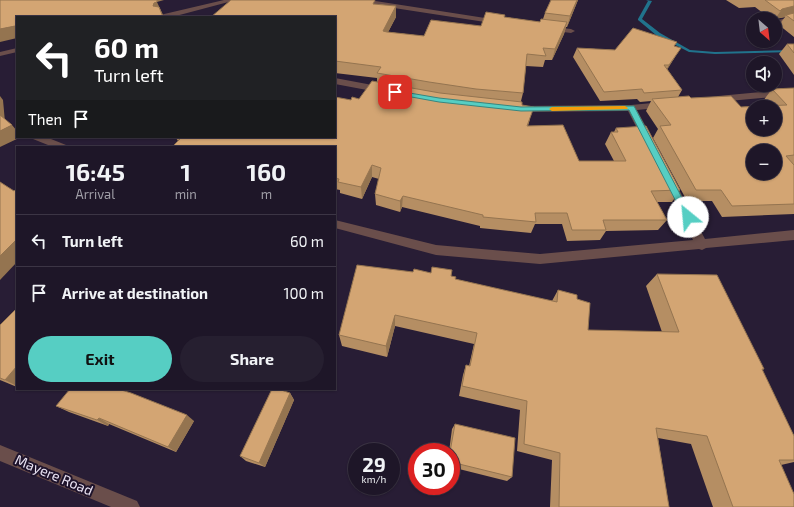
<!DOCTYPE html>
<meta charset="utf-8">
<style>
:root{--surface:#1e1628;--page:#261f30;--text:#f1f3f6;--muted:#a19fa8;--line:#3c3545;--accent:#56cec3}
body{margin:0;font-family:"Exo 2",sans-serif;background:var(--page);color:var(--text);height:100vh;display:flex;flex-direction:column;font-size:15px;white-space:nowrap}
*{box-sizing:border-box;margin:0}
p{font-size:13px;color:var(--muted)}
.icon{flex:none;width:22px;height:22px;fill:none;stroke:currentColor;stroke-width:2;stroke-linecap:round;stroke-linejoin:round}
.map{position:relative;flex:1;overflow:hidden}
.sheet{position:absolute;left:16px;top:146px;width:320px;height:244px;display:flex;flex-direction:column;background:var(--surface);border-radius:0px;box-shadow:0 1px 3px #0004,0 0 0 1px var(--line)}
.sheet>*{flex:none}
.banner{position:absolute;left:16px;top:16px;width:320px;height:122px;border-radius:0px;box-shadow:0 1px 3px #0004,0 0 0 1px var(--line);background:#202124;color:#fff;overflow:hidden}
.needle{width:26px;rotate:152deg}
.controls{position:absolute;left:746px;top:12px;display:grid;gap:8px}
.controls a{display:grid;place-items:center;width:36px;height:36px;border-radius:50%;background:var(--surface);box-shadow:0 1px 3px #0004,0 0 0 1px var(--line);font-size:20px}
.speed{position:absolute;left:348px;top:443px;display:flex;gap:8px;font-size:20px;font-weight:700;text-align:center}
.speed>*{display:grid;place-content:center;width:52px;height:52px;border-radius:50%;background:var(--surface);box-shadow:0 1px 3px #0004,0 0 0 1px var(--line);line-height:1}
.speed small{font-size:10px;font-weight:400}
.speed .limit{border:6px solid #d22;background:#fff;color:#111}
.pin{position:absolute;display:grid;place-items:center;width:34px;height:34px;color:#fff;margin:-17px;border-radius:8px;box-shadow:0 2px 6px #0006}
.me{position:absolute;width:44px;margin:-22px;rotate:332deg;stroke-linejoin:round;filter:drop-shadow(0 0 3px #0008)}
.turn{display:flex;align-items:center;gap:14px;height:84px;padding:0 12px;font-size:18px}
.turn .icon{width:52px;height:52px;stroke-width:2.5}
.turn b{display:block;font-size:28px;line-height:34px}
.then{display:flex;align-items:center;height:38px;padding:0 12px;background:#0003;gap:8px;font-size:15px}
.eta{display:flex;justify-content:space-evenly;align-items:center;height:68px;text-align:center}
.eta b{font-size:24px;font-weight:700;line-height:28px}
.primary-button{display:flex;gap:8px;margin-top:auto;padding:8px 12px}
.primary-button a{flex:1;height:46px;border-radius:24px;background:var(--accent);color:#111;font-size:16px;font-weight:700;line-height:46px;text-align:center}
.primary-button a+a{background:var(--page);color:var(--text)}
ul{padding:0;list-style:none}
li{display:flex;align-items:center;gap:12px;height:52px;padding:0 12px;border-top:1px solid var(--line)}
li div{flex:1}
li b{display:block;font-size:15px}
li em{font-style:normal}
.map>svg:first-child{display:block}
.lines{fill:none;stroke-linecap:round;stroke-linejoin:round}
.stream{fill:#21738c;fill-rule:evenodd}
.minor{fill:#6a4e4b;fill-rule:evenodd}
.tertiary{fill:#6a4e4b;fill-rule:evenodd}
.wall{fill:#b58e63}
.shaded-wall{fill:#947450}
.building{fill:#d3a573;stroke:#947450;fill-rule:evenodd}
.route{fill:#56cec3;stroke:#38867f}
.slow{fill:#f59e0b}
.labels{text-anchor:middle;stroke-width:4;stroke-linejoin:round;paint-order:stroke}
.near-street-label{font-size:14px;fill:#eae3f3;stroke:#1e132b}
</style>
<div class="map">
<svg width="794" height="507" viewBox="0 0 794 507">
<rect width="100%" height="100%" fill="#281d35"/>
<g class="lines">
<polygon class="stream" points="646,0 652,1 642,19 660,33 690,50 715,52 794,50 794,52 715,54 689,52 656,35 638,20 638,19 648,1"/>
<g class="minor">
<polygon points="224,0 236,0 172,17 159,17 160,15"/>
<polygon points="352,0 369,0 498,20 502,22 498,24 355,2"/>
<polygon points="794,16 794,20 775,25 775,21"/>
<polygon points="545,26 571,29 575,31 571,33 548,30 545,30"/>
<polygon points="17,48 17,52 0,56 0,52"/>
<polygon points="335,78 383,87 387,90 383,93 335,84"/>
<polygon points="794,89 794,95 718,102 714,99 718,96"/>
<polygon points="663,102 666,103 668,105 666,107 637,110 653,140 648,143 643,140 628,111 518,112 513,109 518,106 631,105"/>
<polygon points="31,137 46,137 66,145 68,147 53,147 33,139"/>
<polygon points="670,178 674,179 675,182 705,239 794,230 794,240 706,248 702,250 699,249 540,264 436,255 335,228 335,220 436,245 540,254 693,240 665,182 666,179"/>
</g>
<polygon class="tertiary" points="0,445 137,501 140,507 111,507 0,461"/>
</g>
<g class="wall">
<polygon points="578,0 567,27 566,27 564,34 552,60 545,60 543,67 526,66 523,93 521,101 522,105 530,119 528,126 579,161 614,161 605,144 611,132 614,132 616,128 680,190 672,202 657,202 667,220 658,230 606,231 600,240 567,241 562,224 535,224 531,233 480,228 480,226 402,207 400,212 376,205 375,194 379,179 372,177 362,199 340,193 340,190 335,189 335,147 173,147 173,146 178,141 176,138 351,100 359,99 377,82 377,78 335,73 335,17 375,4 396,6 396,17 388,32 424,36 481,26 505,15 504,17 540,22 543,19 545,13"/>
<polygon points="726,0 794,0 794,37 779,25 785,17 775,19 771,19 755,7 739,8"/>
<polygon points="677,42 674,46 675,57 667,69 682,90 678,97 691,98 741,107 767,106 763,101 772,89 794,88 794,214 722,217 712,201 687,201 653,138 658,129 646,111 651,101 640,102 637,99 600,101 573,57 577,48 615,50"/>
<polygon points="787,44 794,44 794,75 779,54"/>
<polygon points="657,274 764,369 762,370 794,436 794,462 781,465 794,507 713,507 691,444 658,438 669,507 550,507 552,460 517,451 520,410 459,396 463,375 466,365 469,366 474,344 395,326 387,357 342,346 339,335 451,276 455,279 552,301 558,290 577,299 588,330 662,332 646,286"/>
<polygon points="17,308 17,387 0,380 0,325"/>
<polygon points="290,393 294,400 265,467 246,461 240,456"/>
<polygon points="56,406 194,421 176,452 109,424 108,426 69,412"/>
<polygon points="455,424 512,477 507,481 451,467 451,452 449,452 452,429"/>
</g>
<g class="shaded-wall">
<polygon points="156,0 164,0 157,2"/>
<polygon points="577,0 578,0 567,27 570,16"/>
<polygon points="157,2 164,17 153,6 154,3"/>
<polygon points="396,6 396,17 383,42 383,31"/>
<polygon points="794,6 794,15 786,15 785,17 775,19 782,9"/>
<polygon points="567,22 564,34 552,60 555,49"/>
<polygon points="15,26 17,27 17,38 0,42 0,29"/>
<polygon points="681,48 675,57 664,75 669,65"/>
<polygon points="0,96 3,100 5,122 0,116"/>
<polygon points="12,125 17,131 17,137 21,137 0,147 0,131"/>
<polygon points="372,165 372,177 362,199 361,187"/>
<polygon points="403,196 402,207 400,212 400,201"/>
<polygon points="17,239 17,262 0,280 0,256"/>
<polygon points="395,315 395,326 387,357 386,346"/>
<polygon points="17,366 17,386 5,380"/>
<polygon points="290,393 294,400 265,467 259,463"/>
<polygon points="187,415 194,421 176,452 168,447"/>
<polygon points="99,418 109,424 108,426 97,420"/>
</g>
<g class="building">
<polygon points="0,0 157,0 157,2 154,3 153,6 159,7 163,17 17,17 17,27 15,28 15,26 0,29"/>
<polygon points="231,0 375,0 373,4 396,6 383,31 387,32 424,36 431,20 481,26 486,12 505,15 504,17 540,22 541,19 567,22 555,49 543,48 546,56 527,54 523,93 476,89 429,82 377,73 381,67 335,61 335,17 211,17"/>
<polygon points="551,0 577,0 570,16 545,13"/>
<polygon points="765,0 794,0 794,6 782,9 780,11"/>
<polygon points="794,13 794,21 786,15"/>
<polygon points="633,28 677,42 674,46 681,48 669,65 664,65 682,90 644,93 642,89 604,92 577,48 615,50"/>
<polygon points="787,44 794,44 794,53"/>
<polygon points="372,81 440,93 522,102 522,105 534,107 527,126 563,125 579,161 626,161 611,132 618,132 616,128 646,126 680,190 651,191 667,220 603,220 606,230 572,230 567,213 535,213 536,222 483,217 483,215 403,196 400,201 375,194 381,168 372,165 361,187 338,182 339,179 335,178 335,147 177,147 173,146 180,139 176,138 177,137 335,137 335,97 351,100 352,97 359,99"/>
<path d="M794,88V155L786,156L794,165V204L732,206L721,190H696L660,126L671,125L652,99L689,96L691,98L731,96L741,107L787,105L772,89ZM753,107H775V129H753ZM753,151H775V173H753Z"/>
<polygon points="0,115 12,125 0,131"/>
<polygon points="0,182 14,191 17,188 17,239 0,256"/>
<polygon points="357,265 413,272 414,269 431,273 432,267 452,270 451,276 456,277 455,279 557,302 558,290 577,295 577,299 590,303 588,330 679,332 657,274 717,275 764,369 762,369 794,436 794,460 779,460 794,494 794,507 733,507 707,436 656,428 669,507 559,507 560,453 524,444 527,401 462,386 466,365 470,366 477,333 395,315 386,346 339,335"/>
<polygon points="17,308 17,366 5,380 0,378 0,325"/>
<polygon points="70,389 118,389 131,393 187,415 168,447 99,418 97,420 56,406"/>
<polygon points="272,389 278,389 290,393 259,463 240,456"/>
<polygon points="455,424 515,438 512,477 451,462 451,452 450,452"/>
</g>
<polygon class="route" points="392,90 439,98 521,107 634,106 692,217 691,219 685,219 629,110 521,111 439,102 395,94 391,92"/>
<polygon class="slow" points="625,106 628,108 627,109 552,111 549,109 552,107"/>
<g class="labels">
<g class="near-street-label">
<text transform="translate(54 475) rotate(23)" y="5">Mayere Road</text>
</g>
</g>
</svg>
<div class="controls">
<a><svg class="needle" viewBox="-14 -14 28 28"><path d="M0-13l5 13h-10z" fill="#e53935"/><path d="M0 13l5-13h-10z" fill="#a19fa8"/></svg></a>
<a><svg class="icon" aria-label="sound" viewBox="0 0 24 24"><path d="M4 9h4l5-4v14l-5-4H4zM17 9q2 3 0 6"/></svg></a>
<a>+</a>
<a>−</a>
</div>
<div class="speed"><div>29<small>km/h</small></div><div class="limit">30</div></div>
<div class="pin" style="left:395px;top:92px;background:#d93025"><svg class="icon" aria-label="arrive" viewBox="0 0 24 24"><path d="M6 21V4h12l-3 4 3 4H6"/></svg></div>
<svg class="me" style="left:688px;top:217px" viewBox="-20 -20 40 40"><circle r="19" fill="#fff"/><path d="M0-13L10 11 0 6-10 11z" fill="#56cec3"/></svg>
<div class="banner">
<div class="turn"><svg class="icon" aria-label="left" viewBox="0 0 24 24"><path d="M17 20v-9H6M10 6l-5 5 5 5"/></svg><div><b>60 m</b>Turn left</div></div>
<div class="then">Then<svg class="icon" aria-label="arrive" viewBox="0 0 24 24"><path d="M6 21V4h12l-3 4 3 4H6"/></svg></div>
</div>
<section class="sheet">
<div class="eta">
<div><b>16:45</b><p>Arrival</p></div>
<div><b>1</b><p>min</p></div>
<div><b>160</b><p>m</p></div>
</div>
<ul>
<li><svg class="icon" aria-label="left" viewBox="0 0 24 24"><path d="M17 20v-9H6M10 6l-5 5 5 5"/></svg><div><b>Turn left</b></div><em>60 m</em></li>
<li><svg class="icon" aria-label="arrive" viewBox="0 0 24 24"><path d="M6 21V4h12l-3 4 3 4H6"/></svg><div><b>Arrive at destination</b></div><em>100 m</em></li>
</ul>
<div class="primary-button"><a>Exit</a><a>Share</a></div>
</section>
</div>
